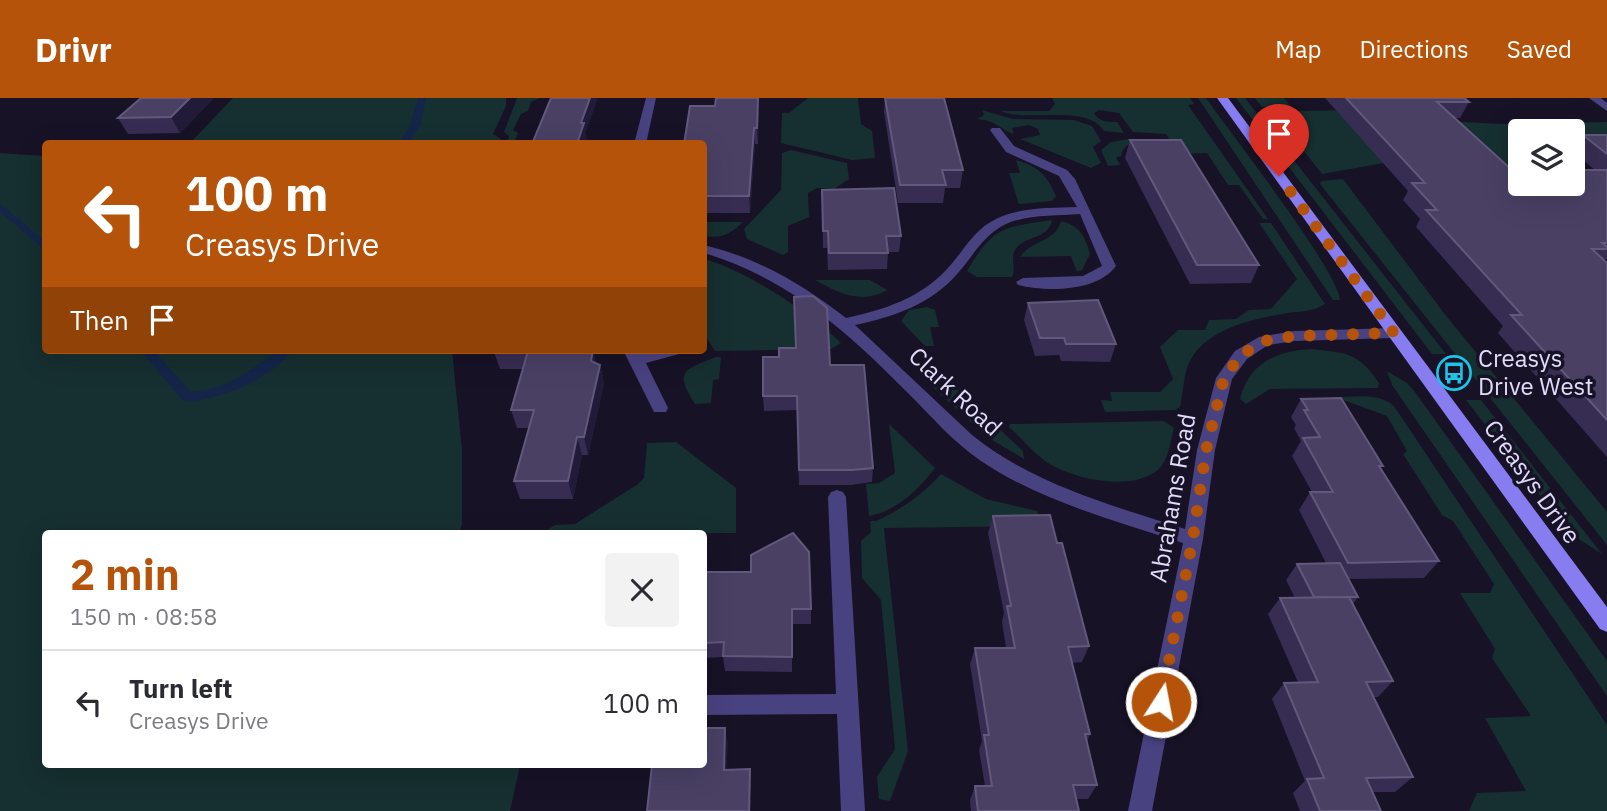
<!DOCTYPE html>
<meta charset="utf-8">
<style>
:root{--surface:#fff;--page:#f2f2f3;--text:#2b2b33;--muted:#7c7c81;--line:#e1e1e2;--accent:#b45309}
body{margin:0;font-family:"IBM Plex Sans",sans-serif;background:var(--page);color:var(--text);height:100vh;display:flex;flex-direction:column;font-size:26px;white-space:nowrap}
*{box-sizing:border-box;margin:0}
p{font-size:23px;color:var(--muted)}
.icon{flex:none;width:38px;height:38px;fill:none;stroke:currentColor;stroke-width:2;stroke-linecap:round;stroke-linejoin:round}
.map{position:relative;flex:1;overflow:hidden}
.drawer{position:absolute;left:42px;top:432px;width:665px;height:238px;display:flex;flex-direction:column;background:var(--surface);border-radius:7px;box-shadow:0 7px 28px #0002}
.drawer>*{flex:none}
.guide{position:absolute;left:42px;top:42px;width:665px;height:214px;border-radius:7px;box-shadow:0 7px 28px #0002;background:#b45309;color:#fff;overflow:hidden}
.buttons{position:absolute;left:1508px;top:21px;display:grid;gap:14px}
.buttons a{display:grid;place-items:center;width:77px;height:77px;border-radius:7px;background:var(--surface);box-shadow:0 7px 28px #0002;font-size:35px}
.pin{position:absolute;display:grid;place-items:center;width:60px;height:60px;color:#fff;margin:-72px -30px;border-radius:50% 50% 50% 0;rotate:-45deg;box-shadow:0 0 7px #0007}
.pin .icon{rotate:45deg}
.me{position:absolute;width:77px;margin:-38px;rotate:11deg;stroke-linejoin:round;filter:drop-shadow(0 0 5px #0008)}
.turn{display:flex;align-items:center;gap:24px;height:147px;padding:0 28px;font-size:32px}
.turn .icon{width:91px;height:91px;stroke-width:2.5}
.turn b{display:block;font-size:49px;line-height:60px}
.then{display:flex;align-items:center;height:66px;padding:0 28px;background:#0003;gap:14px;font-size:26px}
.round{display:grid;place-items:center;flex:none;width:74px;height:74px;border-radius:7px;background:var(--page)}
.overview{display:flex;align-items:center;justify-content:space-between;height:119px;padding:0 28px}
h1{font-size:42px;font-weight:700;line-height:52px;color:var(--accent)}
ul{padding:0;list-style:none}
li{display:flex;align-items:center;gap:21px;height:105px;padding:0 28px;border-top:2px solid var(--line)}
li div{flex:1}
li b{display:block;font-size:26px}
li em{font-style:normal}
header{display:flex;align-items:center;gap:42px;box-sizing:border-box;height:98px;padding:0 35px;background:var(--accent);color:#fff}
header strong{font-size:33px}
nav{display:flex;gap:38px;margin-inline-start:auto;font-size:24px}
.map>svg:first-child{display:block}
.green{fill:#162f30}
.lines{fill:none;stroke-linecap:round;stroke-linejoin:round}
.stream{fill:#142549;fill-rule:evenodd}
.street{fill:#494280;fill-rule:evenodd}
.secondary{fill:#877df1;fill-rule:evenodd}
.wall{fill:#372d52}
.shaded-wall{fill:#221a39}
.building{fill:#494064;stroke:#61587c;stroke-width:2}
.route{stroke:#b45309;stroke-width:12;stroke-dasharray:0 21.6}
.labels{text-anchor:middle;stroke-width:7;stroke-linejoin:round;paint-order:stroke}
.poi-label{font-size:24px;fill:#e1dcfb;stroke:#171226;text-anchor:start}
.street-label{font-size:24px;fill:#e1dcfb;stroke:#171226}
</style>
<header>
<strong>Drivr</strong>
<nav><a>Map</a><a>Directions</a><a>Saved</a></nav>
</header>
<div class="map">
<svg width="1607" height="713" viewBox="0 0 1607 713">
<rect width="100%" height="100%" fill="#171226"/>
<g class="green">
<polygon points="233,0 506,0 506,8 493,36 501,41 499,45 190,45"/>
<polygon points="517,0 540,0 531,4 528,13 521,16 513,32 518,35 514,45 507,45 509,38 504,34"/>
<polygon points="808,0 858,0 861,26 872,33 875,60 852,62 781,45 782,15 789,15"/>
<path d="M1052,0H1190L1194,6L1188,7L1268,121H1263L1239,87H1228L1207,55L1179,56L1156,41H1169L1166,36L1133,34L1119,15L1099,12L1094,15C1099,24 1107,24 1117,24L1124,35L1104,33C1086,5 1029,25 1000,13H1049L1055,6Z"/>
<path d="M1198,0H1206C1229,33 1339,174 1340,202H1333Z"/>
<polygon points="1236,0 1245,0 1446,256 1432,256"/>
<polygon points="1255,0 1284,0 1295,13 1363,12 1369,19 1502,26 1607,24 1607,44 1573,45 1573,33 1521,33 1521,74 1384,65 1322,76 1269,9 1262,9"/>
<path d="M982,12L1013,21L1074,22L1092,28L1101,43L1093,49L1101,65L1091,70L1020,41L1040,37L1038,31L1029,27L1012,30L1014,36C999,31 998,23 977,21L984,17Z"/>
<path d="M1129,41H1141C1131,45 1123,47 1121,58L1116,59L1120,67L1108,68L1101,52L1111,44Z"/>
<polygon points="791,52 847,65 849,81 834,91 817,90 808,95 809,119 788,128 788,154 783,157 747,141 744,131 781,92 782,55"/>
<polygon points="0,55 45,58 46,252 452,252 462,352 462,426 459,436 46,436 46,667 520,667 510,713 0,713"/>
<path d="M1016,62C1038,68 1047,77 1056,98L1052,103L1019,106L1009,75H1020Z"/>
<polygon points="1343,81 1447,219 1607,414 1607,447 1320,86 1321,83"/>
<path d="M1052,122C1050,139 1029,138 1018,148C1008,158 1017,168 1012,179H977L967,173C993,129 1003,129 1052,122Z"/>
<path d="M1061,123C1080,128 1085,138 1090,156L1082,172L1077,174L1071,158L1020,159C1031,142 1056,144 1061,123Z"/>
<path d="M704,124H743C730,136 722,141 704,138Z"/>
<path d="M1259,125H1271L1325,206C1313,214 1302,213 1288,215C1256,220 1209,230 1191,261C1183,275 1184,292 1180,309L1175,312L1105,314L1101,302L1112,303L1110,294H1160L1173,281L1160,249L1178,232H1205L1209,222L1236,221L1249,212L1271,211L1297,181Z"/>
<path d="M704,161C746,172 810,215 841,245L831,251L715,253L704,236Z"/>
<path d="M815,182H870L887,192C862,207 838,195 815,182Z"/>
<polygon points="927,209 935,212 939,229 930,229 934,248 925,248 901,223 909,212"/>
<path d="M1311,251C1347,255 1358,254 1379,285L1378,290L1270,291L1246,306L1240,301C1249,265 1276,253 1311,251Z"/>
<path d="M716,259H721L719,281L713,282L711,305L695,306C674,273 683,272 716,259Z"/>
<polygon points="937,273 1023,353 1024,361 987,339 923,280"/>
<polygon points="1387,273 1407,285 1415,294 1607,563 1607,598 1392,287"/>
<path d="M1335,299C1354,299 1379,294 1394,308L1607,627V713H1469L1477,695L1526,693L1485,620L1531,618L1492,560L1495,551L1460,495H1490L1494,486L1453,423L1442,417L1403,356L1407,353L1387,318Z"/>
<polygon points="1466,302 1481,302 1602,456 1574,438 1561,425"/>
<path d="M1164,323L1174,330C1170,344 1169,361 1159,371C1133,395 1071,381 1045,363C1032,353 1021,340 1009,329L1010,326Z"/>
<path d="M889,326L935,370C919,391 897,413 869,418L866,386L879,385L895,375Z"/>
<polygon points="676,344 736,390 736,435 541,436 555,427 575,426 638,386 644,380 647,345"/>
<path d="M941,376L986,401L1037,413L1042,428L884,430L908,653L890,703L879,701L877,679L895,651L881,502L862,480L861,443L871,434L870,423H876C902,411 922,397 941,376Z"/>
</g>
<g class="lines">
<g class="stream">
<polygon points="418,0 426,0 420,28 408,46 399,46 410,28"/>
<polygon points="0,106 46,144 46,153 0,114"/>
<path d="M140,252H153L191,294C209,292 224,288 239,279C258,269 272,252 293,252C268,282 226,299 188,304L183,302Z"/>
</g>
<g class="street">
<polygon points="646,0 656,0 646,46 634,46"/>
<polygon points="1589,0 1601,0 1607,5 1607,13"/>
<path d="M992,30H1000L1014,48L1067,72L1075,81L1116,168C1097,194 1047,194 1018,187L1016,184L1023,180L1083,178L1102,168L1080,116C1056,118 1029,116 1006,126C983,137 974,157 958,175C932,206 893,219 855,227L972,337C1034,387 1111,407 1185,431L1197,352L1216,280L1235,253L1259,239L1294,233L1394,230L1402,235L1394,240L1294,243L1268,247L1247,261L1232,281L1215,352L1203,441L1152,713H1128L1183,445C1114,422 1042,404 981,363C953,344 931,318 907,294C848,234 786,179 704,155V147C758,160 802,186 846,220C883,212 921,200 947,171C964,153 973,132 996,121C1021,109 1050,110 1077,109L1059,78L1006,54L990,32Z"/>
<polygon points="623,252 639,252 641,256 655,252 681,252 679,256 646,265 668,310 666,314 654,314"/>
<polygon points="837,392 843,394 846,399 865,713 841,713 837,616 704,617 704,597 836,596 828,399 831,394"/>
</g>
<polygon class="secondary" points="1217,0 1228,0 1607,509 1607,534 1600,531"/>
</g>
<g class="wall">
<polygon points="141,0 212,0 213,1 180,35 128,36 118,20"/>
<polygon points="759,0 758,46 755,46 750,115 704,115 704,46 715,8"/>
<polygon points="885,0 944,0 963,72 960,90 945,90 943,105 898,105 884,14"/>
<polygon points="1325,0 1464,0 1469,4 1460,20 1454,20 1513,73 1595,72 1573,54 1573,50 1583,37 1607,37 1607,161 1603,162 1607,165 1607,359 1498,235 1503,228 1416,129 1420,121 1403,102 1408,93"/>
<polygon points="1130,42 1259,167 1251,185 1190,186 1125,60"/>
<polygon points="822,92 901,138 899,154 888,154 887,171 828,172 827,150 823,150"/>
<polygon points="1028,205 1116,246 1110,264 1061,263 1059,257 1035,258 1024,222"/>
<polygon points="593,252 596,265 600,267 604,285 588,357 582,357 573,401 520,401 514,383 529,330 517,330 511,312 523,271 500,271 494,254"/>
<polygon points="830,267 873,370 872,384 851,387 799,387 797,312 764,313 763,298"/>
<polygon points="1301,301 1383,368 1381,370 1439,463 1424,480 1348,481 1358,499 1353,506 1393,583 1378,599 1373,599 1413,679 1395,694 1372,694 1381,713 1300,713 1293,695 1305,683 1272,601 1284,585 1298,584 1268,516 1280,500 1295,500 1286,482 1297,466 1326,465 1299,412 1310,394 1312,394 1292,358 1301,343 1294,330 1296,327 1291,319"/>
<polygon points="993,418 1057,445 1089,548 1082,564 1072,565 1090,636 1087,644 1097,687 1088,701 1076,701 1079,713 971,713 970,702 975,688 985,688 979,652 982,643 970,566 975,550 1006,550 1002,524 1004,515 988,435"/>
<polygon points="704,474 811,511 811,526 792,526 792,574 725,573 723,559 705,560 704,552"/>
</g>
<g class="shaded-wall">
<polygon points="190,0 212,0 213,1 180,35 171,19"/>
<polygon points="590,0 598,0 586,34 587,42 586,46 577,46 581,25"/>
<polygon points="758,0 759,0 758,46 757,30"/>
<polygon points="754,30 755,46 750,115 749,98"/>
<polygon points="593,252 597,270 591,263"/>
<polygon points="600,267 604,285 588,357 584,339"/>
<polygon points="577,339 582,357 573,401 568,383"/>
<polygon points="725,630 728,645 726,686 724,672"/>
<polygon points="750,671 751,685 751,713 749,713"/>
</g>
<g class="building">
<polygon points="141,0 190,0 171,19 118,20"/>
<polygon points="551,0 590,0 581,25 584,25 577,46 532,46"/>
<polygon points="716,0 758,0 757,30 754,30 749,98 704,98 704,46 684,46 690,8 715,8"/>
<polygon points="885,0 944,0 963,72 942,72 946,87 900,87"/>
<polygon points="1346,0 1464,0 1469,4 1437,4 1513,73 1521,72 1521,86 1573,86 1573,72 1607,72 1607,145 1602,145 1607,149 1607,151 1592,151 1607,165 1607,322 1511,217 1522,217 1426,112 1437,112 1412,85 1425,85"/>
<polygon points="1583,37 1607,37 1607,56"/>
<polygon points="1130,42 1181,42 1259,167 1197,167"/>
<polygon points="894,90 901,138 886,138 888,155 829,155 828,133 823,133 822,92"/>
<polygon points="813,198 827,210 830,267 864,267 873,370 852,372 799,372 797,298 763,298 763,259 779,259 779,250 796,250 794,199"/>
<polygon points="1098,202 1116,246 1066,246 1064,240 1040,240 1028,205"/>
<polygon points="495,252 593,252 591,263 600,267 584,339 577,339 568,383 514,383 534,312 511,312 528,253 494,254"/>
<polygon points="1341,300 1383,368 1379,368 1439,463 1348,465 1310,394 1333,394 1303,340 1320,339 1304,312 1308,312 1301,301"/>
<polygon points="1050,417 1057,445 1062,445 1089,548 1068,549 1090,636 1085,636 1097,687 1073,687 1079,713 978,713 975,688 992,688 984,637 989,637 975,550 1015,550 1007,508 1011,508 993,418"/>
<polygon points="793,435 809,454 811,511 792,511 792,559 723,558 724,544 704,545 704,474 751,474 751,457"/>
<polygon points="1340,465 1358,499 1314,499 1297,466"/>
<polygon points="1349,499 1393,583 1366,584 1413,679 1366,680 1381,713 1320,713 1307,681 1324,680 1284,585 1318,584 1280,500"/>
<polygon points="704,630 725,630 724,672 750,671 749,713 647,713 652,667 704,667"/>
</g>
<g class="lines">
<polyline class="route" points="1161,604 1193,440 1206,352 1224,280 1241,257 1264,243 1294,238 1394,235 1279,78"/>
</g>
<defs>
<g id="bus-ring" transform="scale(1.75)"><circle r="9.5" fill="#171226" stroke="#1cc5e7" stroke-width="1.5"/><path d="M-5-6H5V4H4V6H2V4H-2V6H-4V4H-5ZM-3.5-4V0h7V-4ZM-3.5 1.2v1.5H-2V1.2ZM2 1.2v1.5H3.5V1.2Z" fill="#1cc5e7"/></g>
</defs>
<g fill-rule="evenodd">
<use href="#bus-ring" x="1454" y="275"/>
</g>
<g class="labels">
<g class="poi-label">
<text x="1478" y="269">Creasys<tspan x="1478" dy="28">Drive West</tspan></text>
</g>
<g class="street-label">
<text transform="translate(955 294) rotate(43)" y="8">Clark Road</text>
<text transform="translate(1532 384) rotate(54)" y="8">Creasys Drive</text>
<text transform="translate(1173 400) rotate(-80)" y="8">Abrahams Road</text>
</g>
</g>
</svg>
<div class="buttons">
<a><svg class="icon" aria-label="layers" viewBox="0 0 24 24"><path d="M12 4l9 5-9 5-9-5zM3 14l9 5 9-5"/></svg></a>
</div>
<div class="pin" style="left:1279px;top:78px;background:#d93025"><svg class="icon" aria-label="arrive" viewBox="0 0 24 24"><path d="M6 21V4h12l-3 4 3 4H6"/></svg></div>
<svg class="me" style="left:1161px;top:604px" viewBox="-20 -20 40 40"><circle r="17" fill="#b45309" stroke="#fff" stroke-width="3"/><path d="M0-11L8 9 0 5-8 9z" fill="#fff"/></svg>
<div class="guide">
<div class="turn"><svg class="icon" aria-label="left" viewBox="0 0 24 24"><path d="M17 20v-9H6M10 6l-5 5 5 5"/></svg><div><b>100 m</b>Creasys Drive</div></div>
<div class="then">Then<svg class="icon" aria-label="arrive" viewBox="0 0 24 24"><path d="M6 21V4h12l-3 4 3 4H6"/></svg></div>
</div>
<section class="drawer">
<div class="overview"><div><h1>2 min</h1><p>150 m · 08:58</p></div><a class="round"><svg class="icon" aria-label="close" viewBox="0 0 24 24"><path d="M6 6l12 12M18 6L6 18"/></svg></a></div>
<ul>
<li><svg class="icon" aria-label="left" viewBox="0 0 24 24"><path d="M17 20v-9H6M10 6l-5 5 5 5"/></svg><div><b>Turn left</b><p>Creasys Drive</p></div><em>100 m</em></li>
</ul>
</section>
</div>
